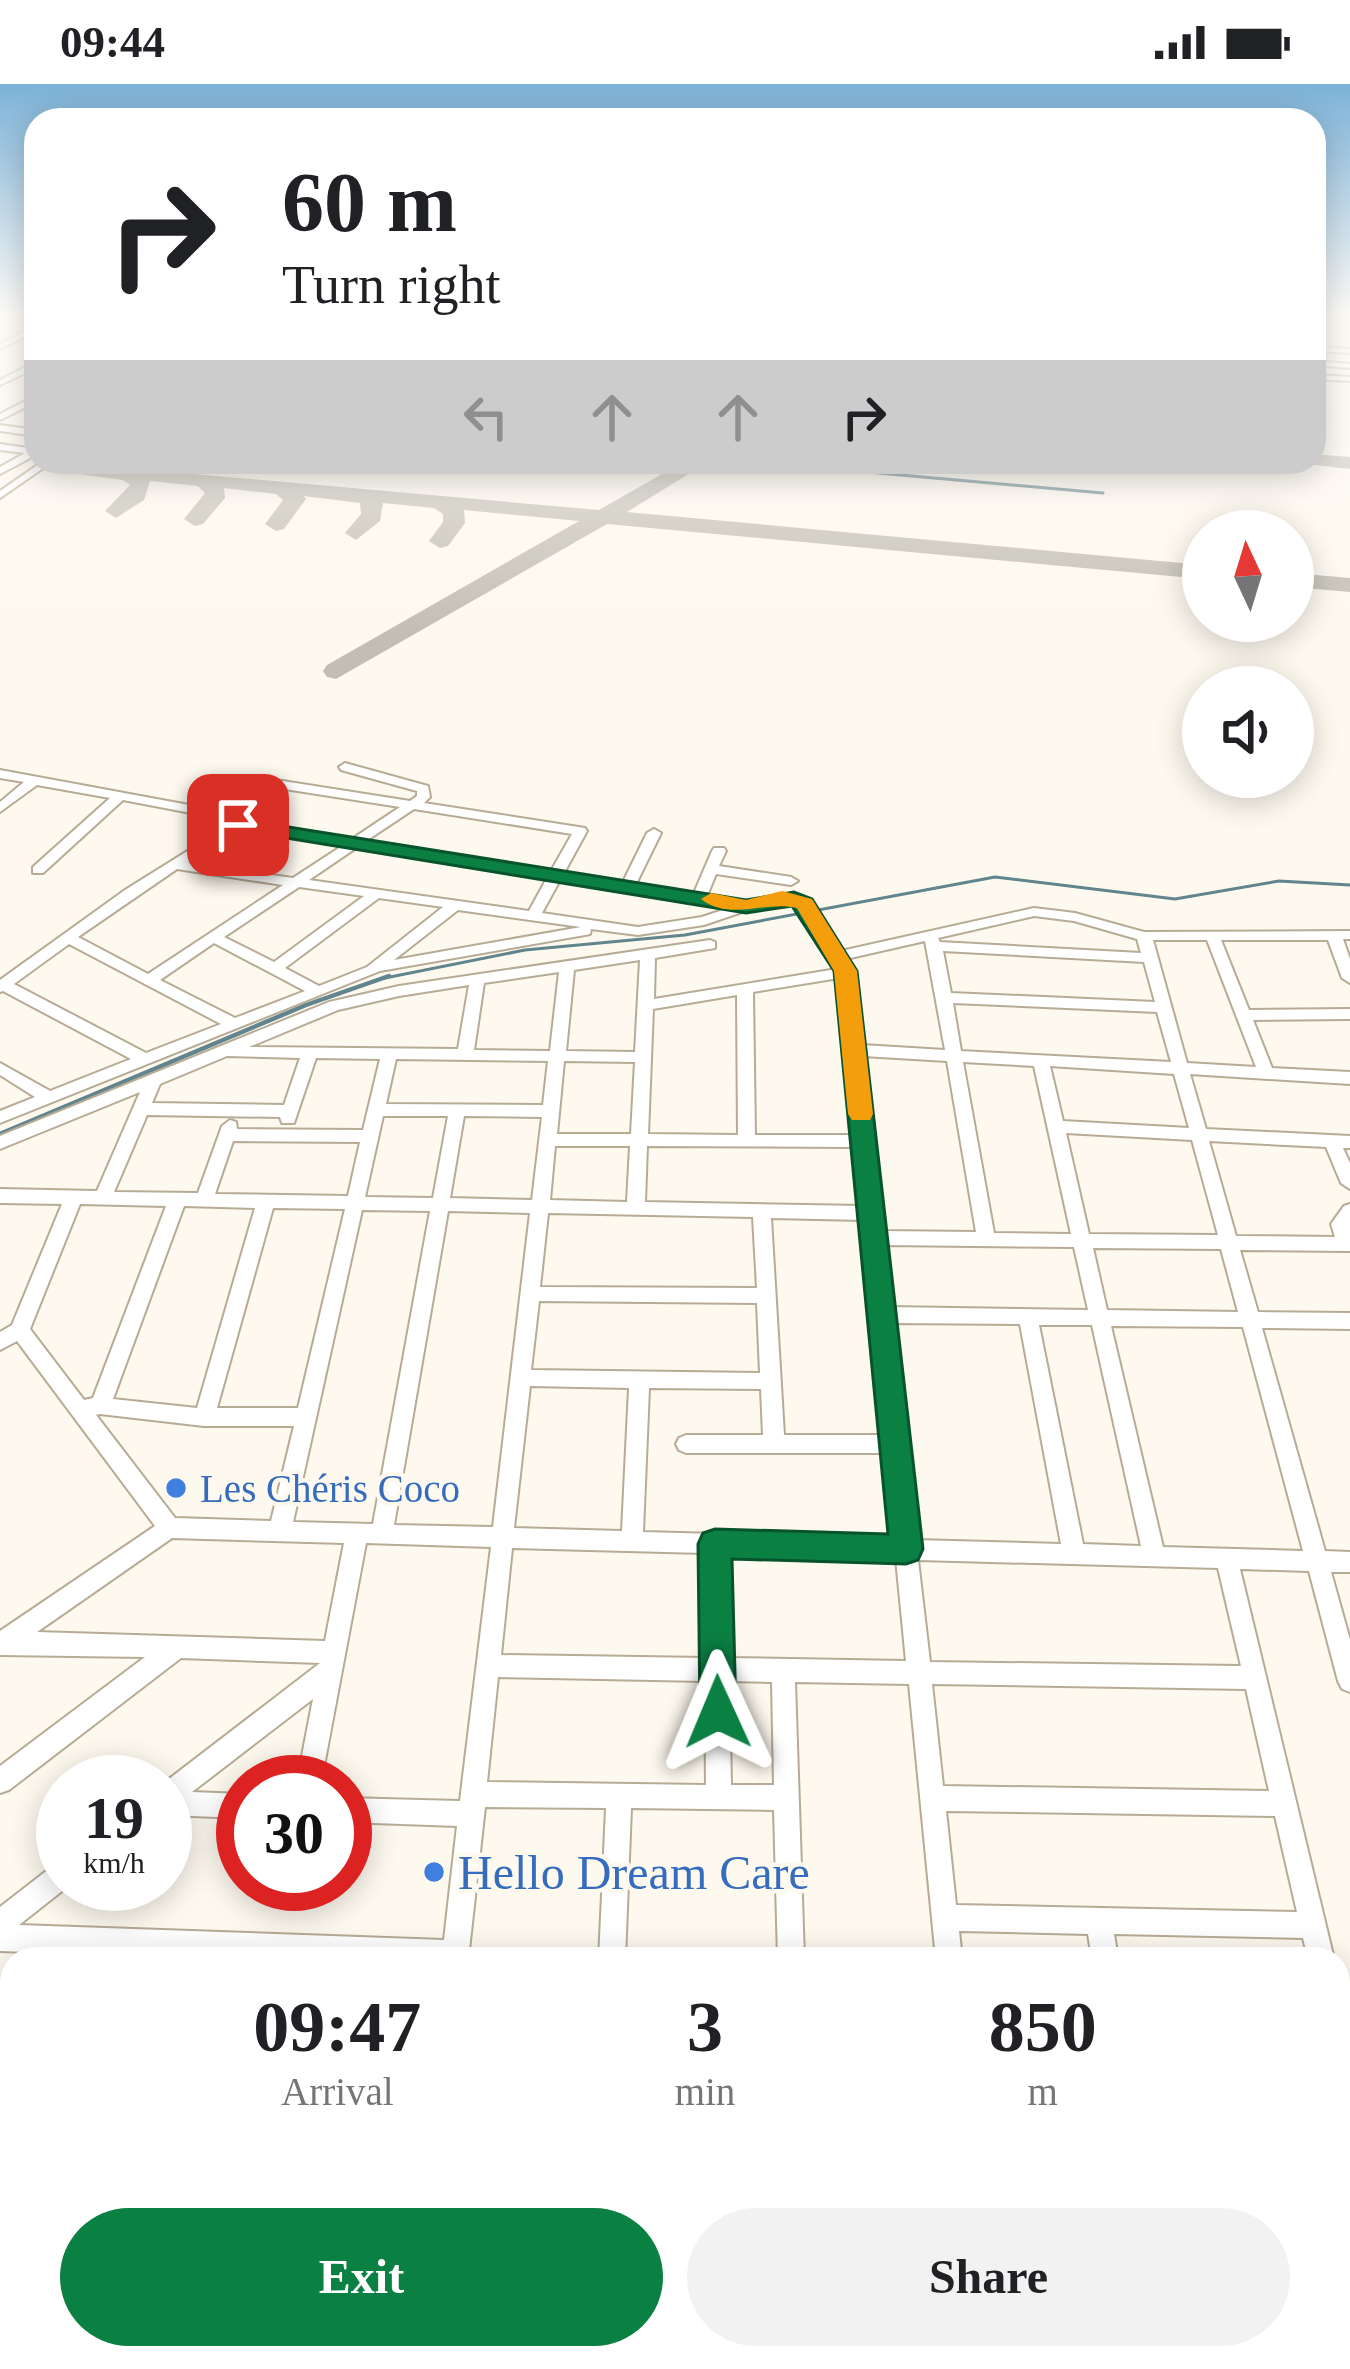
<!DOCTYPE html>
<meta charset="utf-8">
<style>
:root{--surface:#fff;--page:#f2f2f2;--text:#202124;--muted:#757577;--accent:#0b8043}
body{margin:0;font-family:"Times New Roman",serif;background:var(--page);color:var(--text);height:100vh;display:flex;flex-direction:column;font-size:45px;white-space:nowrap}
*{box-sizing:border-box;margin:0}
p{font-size:39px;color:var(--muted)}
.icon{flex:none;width:66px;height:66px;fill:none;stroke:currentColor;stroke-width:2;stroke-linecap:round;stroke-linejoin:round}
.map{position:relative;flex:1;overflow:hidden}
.details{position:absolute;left:0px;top:1863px;width:1350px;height:423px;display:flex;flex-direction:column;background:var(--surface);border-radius:36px 36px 0 0;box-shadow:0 6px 30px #0003}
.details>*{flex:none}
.guide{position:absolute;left:24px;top:24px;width:1302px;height:366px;border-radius:36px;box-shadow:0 6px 30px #0003;background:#fff;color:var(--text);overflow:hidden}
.needle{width:78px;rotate:356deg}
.fabs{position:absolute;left:1182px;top:426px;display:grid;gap:24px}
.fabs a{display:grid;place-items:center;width:132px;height:132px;border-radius:50%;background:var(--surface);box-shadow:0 6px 30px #0003;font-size:60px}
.speed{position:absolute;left:36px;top:1671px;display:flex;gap:24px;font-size:60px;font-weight:700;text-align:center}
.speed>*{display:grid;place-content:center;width:156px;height:156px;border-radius:50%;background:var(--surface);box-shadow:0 6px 30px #0003;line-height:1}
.speed small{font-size:30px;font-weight:400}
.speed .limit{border:18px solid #d22;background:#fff;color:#111}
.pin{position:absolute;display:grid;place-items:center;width:102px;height:102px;color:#fff;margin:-51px;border-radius:24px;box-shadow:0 6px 18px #0006}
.me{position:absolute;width:132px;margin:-66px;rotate:359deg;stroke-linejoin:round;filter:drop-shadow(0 0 9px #0008)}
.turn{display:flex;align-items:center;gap:42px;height:252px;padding:0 60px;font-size:54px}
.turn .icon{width:156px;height:156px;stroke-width:2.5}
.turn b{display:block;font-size:84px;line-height:102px}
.lanes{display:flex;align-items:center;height:114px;padding:0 60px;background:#0003;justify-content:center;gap:60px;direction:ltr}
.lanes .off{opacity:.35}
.eta{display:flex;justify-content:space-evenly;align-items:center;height:204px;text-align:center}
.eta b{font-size:72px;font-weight:800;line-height:84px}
.action{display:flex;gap:24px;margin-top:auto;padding:24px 60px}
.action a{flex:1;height:138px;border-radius:72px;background:var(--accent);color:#fff;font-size:48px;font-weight:800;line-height:138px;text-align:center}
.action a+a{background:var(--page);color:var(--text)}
.status{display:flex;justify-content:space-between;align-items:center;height:84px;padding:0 60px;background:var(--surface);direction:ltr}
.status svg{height:33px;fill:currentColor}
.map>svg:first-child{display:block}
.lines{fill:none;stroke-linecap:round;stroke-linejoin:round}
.stream-far2{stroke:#61858e;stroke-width:3}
.stream-far1{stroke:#61858e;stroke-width:4.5}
.stream{stroke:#61858e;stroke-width:8}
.taxiway{fill:#c2beb4;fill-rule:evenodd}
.minor-casing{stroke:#b7ab95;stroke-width:4}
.minor{fill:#fff;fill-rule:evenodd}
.route{fill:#0b8043;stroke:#07532c;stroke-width:3}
.slow{fill:#f59e0b}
.shop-dot{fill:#3f7fe0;stroke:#fef9ef;stroke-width:4.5}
.labels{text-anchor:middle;stroke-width:9;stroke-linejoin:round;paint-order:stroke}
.shop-label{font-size:39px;fill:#366cbe;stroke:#fef9ef;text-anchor:start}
.near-shop-label{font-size:48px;fill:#366cbe;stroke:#fef9ef;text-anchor:start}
</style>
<div class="status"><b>09:44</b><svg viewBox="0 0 49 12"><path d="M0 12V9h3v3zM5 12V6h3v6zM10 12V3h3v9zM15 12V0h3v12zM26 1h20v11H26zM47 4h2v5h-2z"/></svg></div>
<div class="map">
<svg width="1350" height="2285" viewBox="0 0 1350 2285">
<rect width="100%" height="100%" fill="#fef9ef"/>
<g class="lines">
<g class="stream-far2">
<polyline points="755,378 1103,409"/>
<polyline points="380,895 525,866 685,851 995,793 1175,815 1279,797 1350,801"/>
</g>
<polyline class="stream-far1" points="0,1050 306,921 389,892"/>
<g class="stream">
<polyline points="0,2053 12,2054"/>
<polyline points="1338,2232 1350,2234"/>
</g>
<g class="taxiway">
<polygon points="1314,370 1350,373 1350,385 1307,380 1314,378"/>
<polygon points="59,378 599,426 683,378 708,378 627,428 1203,481 1203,495 607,440 336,595 327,593 323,587 327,581 579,437 464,426 465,439 448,462 440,464 429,457 443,438 443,430 434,424 383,419 380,437 356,456 345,449 361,430 360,419 304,412 306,415 284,445 276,447 265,440 283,416 276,410 224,404 225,414 203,440 195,442 184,435 205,409 198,402 150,397 144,416 116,434 105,427 130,401 123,396 57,387 54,383"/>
<polygon points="1293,489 1350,494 1350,508 1293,503"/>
</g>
<g class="minor-casing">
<g id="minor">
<polygon points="1314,231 1350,231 1350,235 1314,233"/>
<polygon points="8,234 36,236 36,240 11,238"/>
<polygon points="33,243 36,243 36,248 0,265 0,260"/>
<polygon points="1314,263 1350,265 1350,269 1314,267"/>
<polygon points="1314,277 1350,280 1350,284 1314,281"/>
<polygon points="33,279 36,279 36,284 0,301 0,296"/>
<polygon points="1314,291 1350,293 1350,297 1314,295"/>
<polygon points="33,313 36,313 36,318 0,336 0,330"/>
<polygon points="0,341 36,346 36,352 0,347"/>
<polygon points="0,360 36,365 36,371 0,390 0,383 25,369 0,366"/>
<polygon points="42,378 52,378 0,414 0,407"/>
<path d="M345,679L428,702L430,713L424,719L585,744L587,747L564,789L623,798L647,749L654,745L661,749L636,800L694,809L712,767L714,764H724L726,767L719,782L791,793L798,797L791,801L716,790L707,812L746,818L782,810L810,817L841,867L1034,824L1075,829L1144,848L1350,847V855H1343L1350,875V899L1342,894L1328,856H1221L1249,926L1350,925V935L1253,936L1272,984L1350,988V1000L1190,990L1206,1045L1350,1052V1064H1343L1350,1079V1105L1341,1099L1326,1063L1209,1057L1236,1152L1335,1153L1331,1140L1344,1122L1350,1120V1167L1240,1166L1258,1228L1350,1229V1245L1262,1244L1325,1467L1350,1468V1488H1331L1350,1556V1608L1342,1605L1338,1597L1309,1487L1240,1485L1334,1875H1308L1303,1854L1114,1850L1118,1875H1092L1088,1850L959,1847L962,1875H936L909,1600L795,1598L804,1875H778L774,1726L631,1724L625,1875H599L606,1724L485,1723L468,1875H220L0,1867V1823L54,1781L63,1777V1800H71L19,1841L444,1856L457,1742L345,1738V1714L460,1717L491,1463L366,1459L321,1698H297L313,1615L192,1708L243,1710V1734L165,1731V1698L320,1579L181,1574L9,1706L0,1709V1682L145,1573L0,1571V1547L155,1442L17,1257L0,1266V1248L12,1241L62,1120L0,1119V1105L97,1107L140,1008L0,1065V1052L329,918L399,902L710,856L715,858V864L655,874L654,915L837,885L800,823L782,818L748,826L704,841L638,851L591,845L590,850L585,851L380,887L0,1039V1027L35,1013L0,991V979L50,1007L131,975L3,907L0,908V896L125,806L226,743L201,739V733L352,755L400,723L253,700L191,729L123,716L43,789H33V783L110,714L37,701L0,728V718L24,698L0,694V686L189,721L251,692L410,717L417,712V707L341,686L339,683ZM414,725L572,750L551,787L366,757ZM240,745L342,762L293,794L188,779ZM356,764L547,794L529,827L309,796ZM177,785L283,801L148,890L78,853ZM560,796L729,824L702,833L638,843L542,829ZM299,803L364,812L274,878L224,853ZM379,814L443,823L367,883L319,902L285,884ZM458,826L581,843L394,876ZM1034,832L1074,837L1137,855L1141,869L940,858L938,854ZM1153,856H1207L1256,983L1187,979ZM925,857L945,966L862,961L853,888L846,875ZM214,859L305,907L235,934L160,896ZM69,860L221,940L146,969L14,900ZM943,867L1144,878L1155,918L951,909ZM640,876L635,968L566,967L574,886ZM559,888L550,967L474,966L484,899ZM839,894L855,1051H755L753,908ZM469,901L458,965L249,963L338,926L399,912ZM737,911L738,1051L648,1050L653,925ZM953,919L1157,928L1171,978L961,967ZM227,972L300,974L284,1021L152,1019L160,1000ZM863,972L947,977L976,1148L882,1147ZM316,974L380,975L363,1046L237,1045L236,1038L230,1036L222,1042L198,1109L114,1108L147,1031L280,1033L282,1039H294ZM396,975L548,977L543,1021L386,1020ZM564,977L635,978L631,1050H557ZM963,978L1034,982L1071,1150L994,1149ZM1050,982L1174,990L1189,1044L1063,1037ZM383,1032H448L433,1114L365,1113ZM464,1032L542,1033L532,1116L450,1114ZM1066,1049L1192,1056L1218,1151L1089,1150ZM233,1057L360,1058L348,1112L215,1110ZM555,1062H630L627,1118L550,1116ZM647,1062L856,1063L862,1122L645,1118ZM80,1120L166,1122L93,1314L84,1316L30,1245ZM184,1122L255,1124L197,1324L113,1315ZM273,1124L345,1125L298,1324H217ZM362,1126L430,1127L373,1440L293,1438ZM448,1127L530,1129L493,1443L394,1441ZM548,1129L753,1133L757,1204L540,1203ZM771,1134L863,1136L884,1351H784ZM884,1161L1074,1163L1088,1226L890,1223ZM1093,1164L1221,1165L1238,1228L1107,1226ZM539,1217L757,1219L760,1289L531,1286ZM892,1239L1020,1240L1061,1460L916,1456ZM1039,1241H1092L1141,1462L1083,1460ZM1111,1242L1243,1243L1303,1467L1163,1463ZM530,1302L629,1304L622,1447L514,1444ZM649,1304L761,1305L763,1351H686L679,1354L676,1360L679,1366L686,1369H886L894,1455L643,1448ZM100,1330L204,1342H294L271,1437L175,1434L96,1331ZM172,1454L344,1459L325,1557L37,1548ZM512,1464L704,1469L705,1574L501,1571ZM726,1470L896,1475L906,1577L728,1574ZM918,1476L1218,1484L1241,1582L930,1578ZM498,1593L705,1597L706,1701L487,1698ZM729,1597L772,1598L774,1701H731ZM932,1600L1246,1605L1269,1707L943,1702ZM946,1727L1275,1732L1297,1828L956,1821Z"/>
<path d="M1338,1933L1348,1937C1350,1946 1350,1961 1348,1970L1338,1974Z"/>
<polygon points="0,2096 12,2097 12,2127 0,2126"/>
<polygon points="1338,2170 1350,2171 1350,2201 1338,2200"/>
<polygon points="1338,2251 1350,2254 1350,2285 1327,2278 1325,2274 1338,2274"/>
<polygon points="188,2274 220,2274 215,2285 183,2285"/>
<polygon points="570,2274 602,2274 599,2285 567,2285"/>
<polygon points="619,2274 675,2274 680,2285 624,2285"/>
<polygon points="958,2274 990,2274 992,2285 960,2285"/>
<polygon points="1029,2274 1061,2274 1059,2285 1027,2285"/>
<polygon points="1215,2274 1247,2274 1248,2285 1216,2285"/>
</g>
</g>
<use href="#minor" class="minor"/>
</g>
<linearGradient id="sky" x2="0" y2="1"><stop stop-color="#7cb2d8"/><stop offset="0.42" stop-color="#fffcf8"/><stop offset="1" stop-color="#fffcf8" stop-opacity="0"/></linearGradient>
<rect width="1350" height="551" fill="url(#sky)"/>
<polygon class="route" points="238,735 746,816 794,808 812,815 857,887 923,1465 918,1476 906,1480 732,1475 736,1628 730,1641 718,1646 705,1641 700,1628 698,1460 703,1449 715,1445 888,1450 834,887 792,822 746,829 231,745 228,741"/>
<path class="slow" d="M782,807L812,815L857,887L873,1030L870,1036H852L848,1030L834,887L797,824C764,816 731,838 701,815L711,809L746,816Z"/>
<g class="shop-dot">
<circle cx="176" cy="1404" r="12"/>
<circle cx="434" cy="1788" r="12"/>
</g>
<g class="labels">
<g class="shop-label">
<text x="200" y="1418">Les Chéris Coco</text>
</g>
<g class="near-shop-label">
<text x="458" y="1805">Hello Dream Care</text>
</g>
</g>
</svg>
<div class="fabs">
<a><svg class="needle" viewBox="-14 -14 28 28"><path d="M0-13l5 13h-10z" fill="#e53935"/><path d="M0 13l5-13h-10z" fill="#757577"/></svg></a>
<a><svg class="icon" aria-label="sound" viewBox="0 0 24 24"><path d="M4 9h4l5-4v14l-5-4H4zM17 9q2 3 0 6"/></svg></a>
</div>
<div class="speed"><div>19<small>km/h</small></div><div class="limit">30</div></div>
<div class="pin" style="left:238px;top:741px;background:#d93025"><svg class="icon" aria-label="arrive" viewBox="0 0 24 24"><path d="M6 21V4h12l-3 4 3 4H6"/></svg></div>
<svg class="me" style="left:718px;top:1628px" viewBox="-20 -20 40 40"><path d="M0-17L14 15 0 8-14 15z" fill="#0b8043" stroke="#fff" stroke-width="4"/></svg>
<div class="guide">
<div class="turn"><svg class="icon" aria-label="right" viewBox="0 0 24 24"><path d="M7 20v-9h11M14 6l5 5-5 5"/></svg><div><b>60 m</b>Turn right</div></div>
<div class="lanes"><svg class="icon off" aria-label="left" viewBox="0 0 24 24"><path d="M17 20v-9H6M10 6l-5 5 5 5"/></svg><svg class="icon off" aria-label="ahead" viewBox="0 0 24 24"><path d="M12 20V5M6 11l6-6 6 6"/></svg><svg class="icon off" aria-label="ahead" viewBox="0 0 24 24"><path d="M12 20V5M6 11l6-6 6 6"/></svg><svg class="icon" aria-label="right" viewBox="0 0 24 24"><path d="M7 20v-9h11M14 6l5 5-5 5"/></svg></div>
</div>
<section class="details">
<div class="eta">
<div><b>09:47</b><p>Arrival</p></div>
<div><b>3</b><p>min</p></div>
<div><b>850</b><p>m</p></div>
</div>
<div class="action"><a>Exit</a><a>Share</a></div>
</section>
</div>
